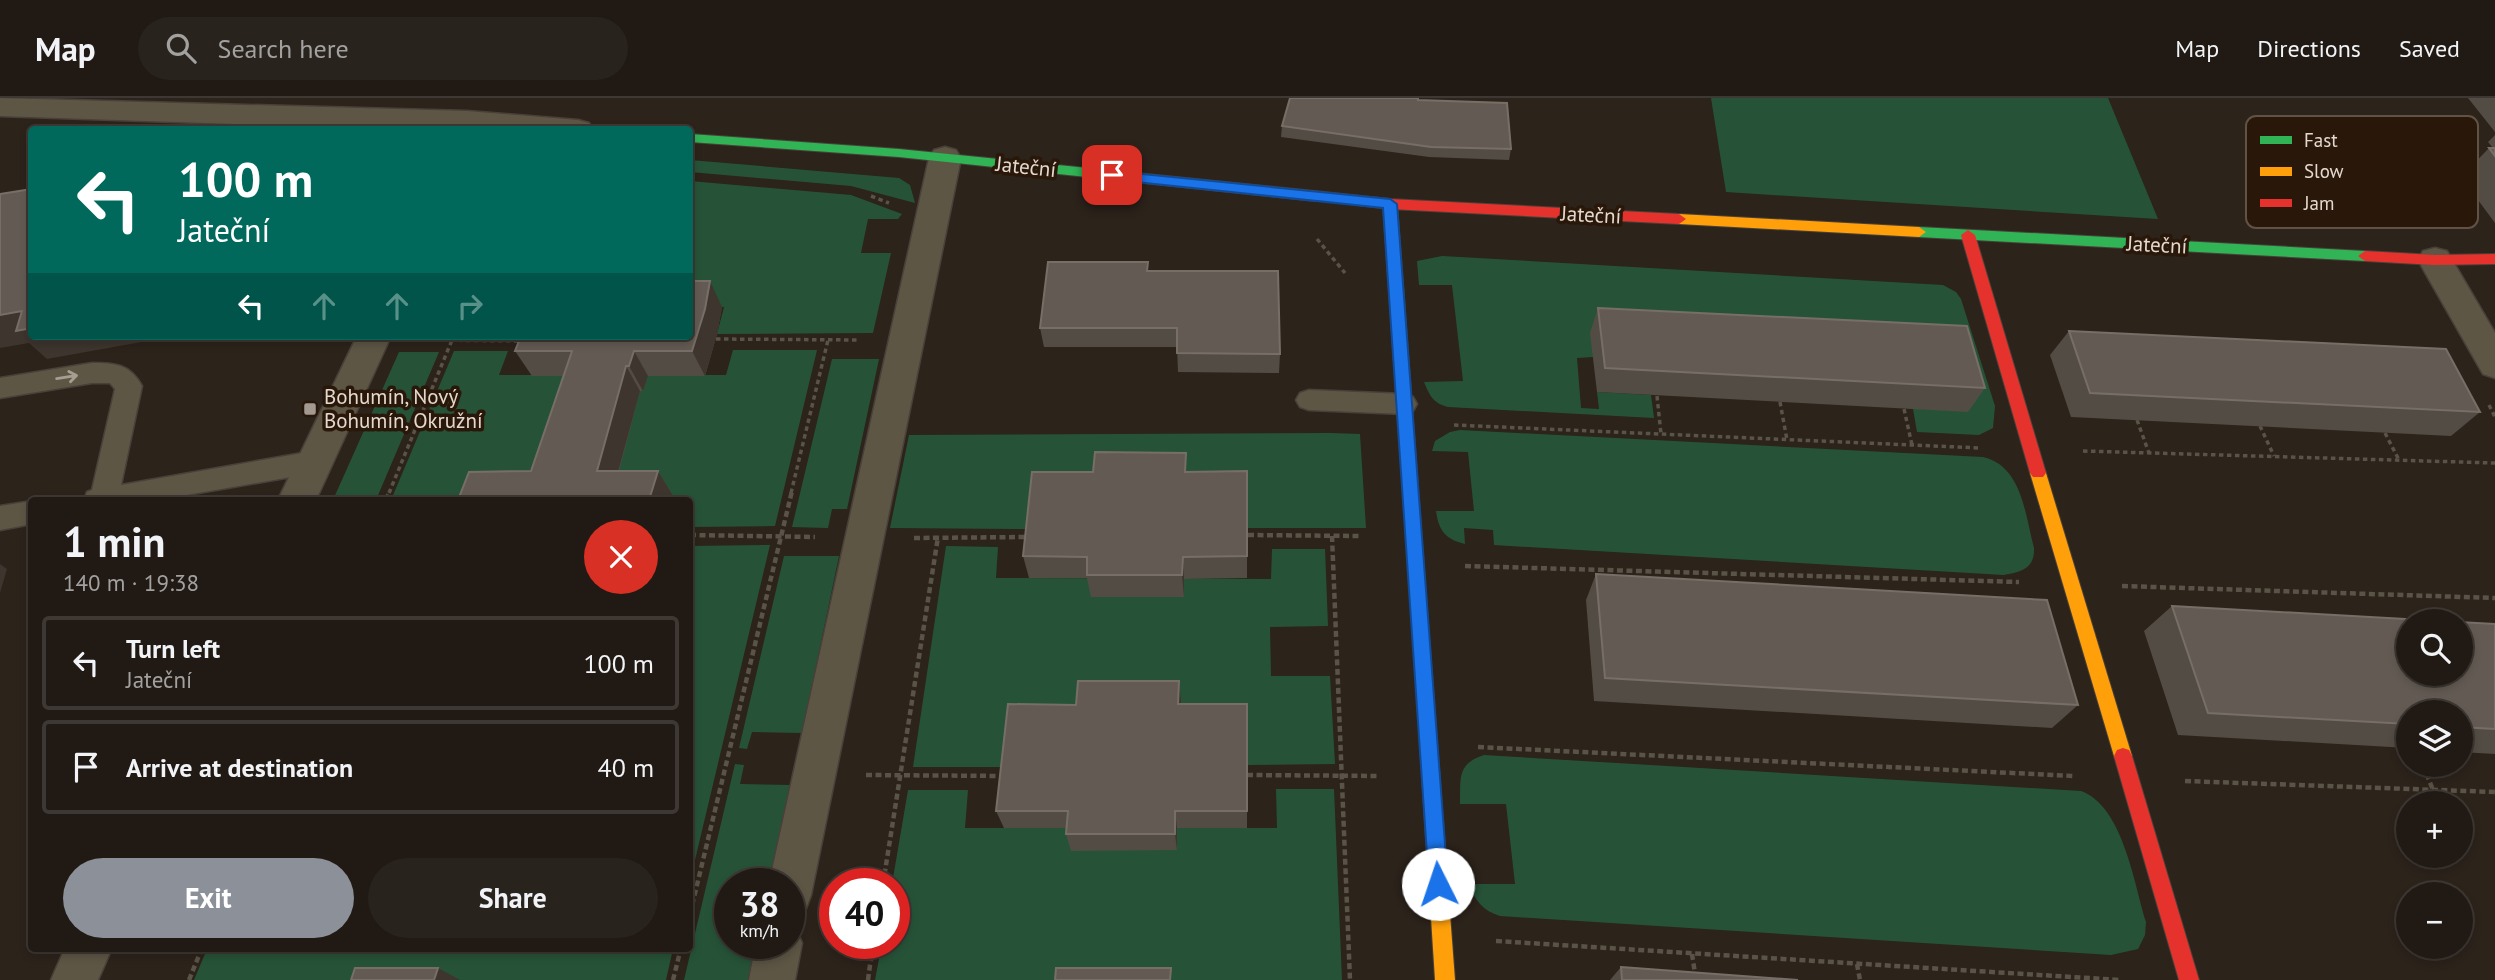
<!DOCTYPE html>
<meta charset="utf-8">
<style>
:root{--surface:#211a14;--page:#29231d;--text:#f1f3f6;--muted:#a2a1a0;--line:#3e3834;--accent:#8c9099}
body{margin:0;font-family:"PT Sans",sans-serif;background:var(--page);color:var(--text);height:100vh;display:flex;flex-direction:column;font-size:26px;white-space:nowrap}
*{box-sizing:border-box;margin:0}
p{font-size:23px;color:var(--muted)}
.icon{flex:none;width:38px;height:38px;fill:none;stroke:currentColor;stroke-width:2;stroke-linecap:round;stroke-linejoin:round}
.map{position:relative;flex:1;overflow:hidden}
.side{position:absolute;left:28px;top:399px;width:665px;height:455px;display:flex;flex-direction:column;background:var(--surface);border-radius:7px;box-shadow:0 4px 10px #0003,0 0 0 2px var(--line)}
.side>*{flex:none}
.hud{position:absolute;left:28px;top:28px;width:665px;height:214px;border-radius:7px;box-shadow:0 4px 10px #0003,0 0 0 2px var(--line);background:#00695c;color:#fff;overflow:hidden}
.buttons{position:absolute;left:2396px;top:511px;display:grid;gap:14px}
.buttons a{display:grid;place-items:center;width:77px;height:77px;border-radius:50%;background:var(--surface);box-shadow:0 4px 10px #0003,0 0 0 2px var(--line);font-size:35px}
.speed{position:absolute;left:714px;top:770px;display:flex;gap:14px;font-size:35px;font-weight:700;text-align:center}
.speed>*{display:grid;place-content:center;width:91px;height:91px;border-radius:50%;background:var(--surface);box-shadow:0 4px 10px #0003,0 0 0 2px var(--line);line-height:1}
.speed small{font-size:18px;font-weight:400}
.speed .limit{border:10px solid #d22;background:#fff;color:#111}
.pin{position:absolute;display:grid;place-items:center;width:60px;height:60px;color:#fff;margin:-30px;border-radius:14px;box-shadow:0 4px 10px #0006}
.me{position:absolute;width:77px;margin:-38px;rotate:356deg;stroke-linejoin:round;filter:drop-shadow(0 0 5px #0008)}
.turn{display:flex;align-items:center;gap:24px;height:147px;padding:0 35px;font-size:32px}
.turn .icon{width:91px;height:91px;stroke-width:2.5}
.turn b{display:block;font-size:49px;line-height:60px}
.lanes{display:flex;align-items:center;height:66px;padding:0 35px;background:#0003;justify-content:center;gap:35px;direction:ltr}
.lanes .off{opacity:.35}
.round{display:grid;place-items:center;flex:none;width:74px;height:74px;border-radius:37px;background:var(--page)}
.summary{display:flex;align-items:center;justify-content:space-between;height:119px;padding:0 35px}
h1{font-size:42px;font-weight:700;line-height:52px}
.button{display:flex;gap:14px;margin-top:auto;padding:14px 35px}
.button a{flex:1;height:80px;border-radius:42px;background:var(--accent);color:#fff;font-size:28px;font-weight:700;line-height:80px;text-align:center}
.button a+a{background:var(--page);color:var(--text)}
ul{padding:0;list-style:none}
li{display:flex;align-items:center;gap:21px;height:94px;margin:0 14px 10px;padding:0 21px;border:4px solid var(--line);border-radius:7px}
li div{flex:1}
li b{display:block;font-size:26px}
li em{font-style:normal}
header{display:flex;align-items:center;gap:42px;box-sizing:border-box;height:98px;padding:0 35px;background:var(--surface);border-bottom:2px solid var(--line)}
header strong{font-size:33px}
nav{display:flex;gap:38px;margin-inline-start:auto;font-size:24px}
.search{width:490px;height:63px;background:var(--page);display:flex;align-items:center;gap:18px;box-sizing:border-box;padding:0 24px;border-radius:38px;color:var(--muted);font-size:26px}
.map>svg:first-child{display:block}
.green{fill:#265338}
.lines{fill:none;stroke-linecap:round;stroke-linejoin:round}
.lane-casing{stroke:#484039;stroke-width:3}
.street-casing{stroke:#484039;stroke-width:3}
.fast-casing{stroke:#484039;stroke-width:2}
.slow-casing{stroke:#484039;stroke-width:2}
.jam-casing{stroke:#484039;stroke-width:2}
.path-far1{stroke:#5a5347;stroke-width:3.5;stroke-dasharray:4.5 3.5;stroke-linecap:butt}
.path{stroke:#5a5347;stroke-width:4.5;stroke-dasharray:6 3.5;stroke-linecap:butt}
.lane{fill:#5d5645;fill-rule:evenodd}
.street{fill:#5d5645;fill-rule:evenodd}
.fast{fill:#30b455;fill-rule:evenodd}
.slow{fill:#ff9f0a;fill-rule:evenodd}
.jam{fill:#e5322d;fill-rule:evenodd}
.wall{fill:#534c44}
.shaded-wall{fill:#3d352e}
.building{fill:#635b53;stroke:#776e67;stroke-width:2}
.oneway{stroke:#a79e91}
.route{fill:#1a73e8;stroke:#114b97;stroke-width:2}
.poi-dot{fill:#a49990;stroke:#29180a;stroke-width:2.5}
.labels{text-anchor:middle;stroke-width:7;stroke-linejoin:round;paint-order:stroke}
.street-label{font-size:21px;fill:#e4d8cf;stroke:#29180a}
.poi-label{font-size:21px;fill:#e4d8cf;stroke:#29180a;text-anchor:start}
.key{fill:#29180a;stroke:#615245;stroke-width:2}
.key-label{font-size:19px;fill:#e4d8cf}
</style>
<header>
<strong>Map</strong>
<div class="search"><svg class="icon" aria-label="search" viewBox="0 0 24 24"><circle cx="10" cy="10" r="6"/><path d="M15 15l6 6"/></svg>Search here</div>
<nav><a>Map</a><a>Directions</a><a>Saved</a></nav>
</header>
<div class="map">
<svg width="2495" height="882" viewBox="0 0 2495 882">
<rect width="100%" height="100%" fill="#2c231b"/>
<g class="green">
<polygon points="1711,0 2108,0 2158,121 1726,94"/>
<polygon points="690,62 899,80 910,87 915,105 851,88 690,74"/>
<polygon points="690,83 851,97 902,116 898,121 868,121 861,155 891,155 873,235 717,236 724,209 690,209"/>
<path d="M1442,158L1943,187L1956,194L1961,201L1995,308L1993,330L1979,337L1917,334L1913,311L1593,259L1577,260L1581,310L1599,311L1597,294L1651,297L1654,320L1448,309C1433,305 1430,298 1424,284L1463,283L1452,187H1419L1417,163Z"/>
<polygon points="733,252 817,252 775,428 690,429 690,402 391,402 454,253 508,253 499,277 726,277"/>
<polygon points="399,254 439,254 376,402 333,402"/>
<polygon points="832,261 879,261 847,411 832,411 828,430 792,429"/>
<path d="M1460,332L1983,359C2022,368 2025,416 2034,450C2035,470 2022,474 2004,477L1494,447L1493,432L1464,430L1465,446C1446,441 1439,434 1436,413H1474L1468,354L1432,353L1435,343L1450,334Z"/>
<polygon points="1331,335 1360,336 1366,430 1248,430 1247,396 1033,431 890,430 909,337"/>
<polygon points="770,447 690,783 690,448"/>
<polygon points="946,448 998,449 996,480 1271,481 1272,451 1325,451 1328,528 1270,529 1271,578 1330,578 1335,666 1247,667 1247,626 1009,669 913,669"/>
<polygon points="784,458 839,458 802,635 752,634 747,651 739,650"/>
<path d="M1484,657L2081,693C2123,708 2134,786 2146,824L2145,837L2138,851L2111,857L1500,818C1483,813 1475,802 1468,786H1515L1506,706H1460C1461,681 1456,666 1484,657Z"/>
<polygon points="735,666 744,667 740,686 791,687 770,786 730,786 730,845 757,845 749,882 684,882"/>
<polygon points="1276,691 1334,691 1342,882 875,882 882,845 894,845 894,786 892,786 908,692 968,692 965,730 1073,730 1071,752 1176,752 1177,730 1277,730"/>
<polygon points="207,851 673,851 666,882 194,882"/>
</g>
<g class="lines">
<g class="lane-casing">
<g id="lane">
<path d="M92,265C115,265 130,266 142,288L121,387L314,353L324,356L327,364L324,372L314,375L158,402H84L87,394L92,392L115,291L110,285H92L0,300V280Z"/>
<polygon points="1309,292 1404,296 1413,299 1417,306 1413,313 1404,316 1309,312 1300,309 1296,302 1300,295"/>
<polygon points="32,403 32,426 0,432 0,408"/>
</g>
</g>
<g class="street-casing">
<g id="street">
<polygon points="0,0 467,13 578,22 589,25 593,32 409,32 0,18"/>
<polygon points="945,49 956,52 961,60 811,797 805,813 789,819 789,786 769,786 929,60 934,52"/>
<polygon points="2435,150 2447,153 2495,235 2495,280 2483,276 2418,162 2423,153"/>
<polygon points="357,238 391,238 316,402 278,402"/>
<polygon points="789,826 795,829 802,845 795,882 749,882 756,845 789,845"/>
<polygon points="65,850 112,850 98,882 51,882"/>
</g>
</g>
<g class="fast-casing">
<g id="fast">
<polygon points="690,36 899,51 1315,93 1322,98 1315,103 899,59 690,44"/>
<polygon points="1390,101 1397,106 1430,552 1428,557 1422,559 1416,557 1414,552 1383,106"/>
<polygon points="1919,129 2365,153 2372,158 2365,163 1919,139 1912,134"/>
</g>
</g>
<g class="slow-casing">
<g id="slow">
<polygon points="1679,116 1919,129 1926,134 1919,139 1679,126 1672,121"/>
<polygon points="2038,369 2043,371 2046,375 2132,658 2129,664 2123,666 2117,664 2114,658 2030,375 2033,371"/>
<polygon points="1422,545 1428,547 1430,552 1455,882 1435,882 1414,552 1416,547"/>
</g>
</g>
<g class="jam-casing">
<g id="jam">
<polygon points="1315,93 1390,101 1679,116 1686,121 1679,126 1390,111 1310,101 1310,95"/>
<polygon points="1968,132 1975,137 2046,375 2043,379 2033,379 2030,375 1961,137"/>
<polygon points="2365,153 2435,157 2495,156 2495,166 2435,167 2365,163 2358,158"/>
<polygon points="2123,650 2129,652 2132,658 2199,882 2179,882 2114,658 2117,652"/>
</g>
</g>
<g class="path-far1">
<polyline points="871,98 889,105"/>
<polyline points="1317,141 1345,175"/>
<polyline points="716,241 859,242"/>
<polyline points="418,242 525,243"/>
<polyline points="1657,298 1661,336"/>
<polyline points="1780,304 1787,342"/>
<polyline points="2489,307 2495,319"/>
<polyline points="1904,311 1912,347"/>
<polyline points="2137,322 2149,355"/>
<polyline points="1454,327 1980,350"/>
<polyline points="2260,328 2274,358"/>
<polyline points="2385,335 2399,362"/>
<polyline points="2083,353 2495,365"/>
<polyline points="389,395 452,242"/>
<polyline points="791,395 828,242"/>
</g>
<g class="path">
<polyline points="386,402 390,393"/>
<polyline points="690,437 815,439"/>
<polyline points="1248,437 1362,438"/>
<polyline points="1332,438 1350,882"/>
<polyline points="914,440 1028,439"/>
<polyline points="1465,468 2019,484"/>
<polyline points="2122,488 2495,500"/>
<polyline points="1478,649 2074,678"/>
<polyline points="2423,667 2433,692"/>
<polyline points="866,677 1004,678"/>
<polyline points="1247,677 1379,678"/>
<polyline points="2185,683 2495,694"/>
<polyline points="883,786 938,439"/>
<polyline points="690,816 792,393"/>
<polyline points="1496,843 2120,882"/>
<polyline points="1692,856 1696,882"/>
<polyline points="1857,866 1860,882"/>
<polyline points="189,882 202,850"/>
<polyline points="673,882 681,850"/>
<polyline points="868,882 873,845"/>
</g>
<use href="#lane" class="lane"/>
<use href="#street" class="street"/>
<use href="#fast" class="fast"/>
<use href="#slow" class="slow"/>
<use href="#jam" class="jam"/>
</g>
<g class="wall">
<polygon points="2468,0 2495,0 2495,34"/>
<polygon points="1418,2 1511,51 1509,62 1429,59 1281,39 1282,28"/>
<polygon points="2495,37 2495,125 2461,79 2489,50 2493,50 2488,44"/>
<polygon points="1149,173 1280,256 1279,275 1178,274 1177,249 1044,249 1040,230"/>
<polygon points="722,209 717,236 705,278 648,278 643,293 640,293 619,373 658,373 672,396 531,373 564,278 532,278 515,253"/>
<polygon points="1598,210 1985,290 1968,314 1597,294 1590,235"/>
<polygon points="2069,233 2480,314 2451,338 2071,319 2050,257"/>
<polygon points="1187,373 1247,373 1247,480 1184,481 1184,499 1091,499 1087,480 1029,480 1023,458"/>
<polygon points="1596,476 2078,607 2052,630 1594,603 1586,502"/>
<polygon points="2172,508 2495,526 2495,656 2460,654 2460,614 2408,614 2408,650 2178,637 2144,533"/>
<polygon points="1179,583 1181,606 1247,606 1247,730 1177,730 1177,752 1071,753 1066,736 1067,730 1004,730 996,713 1076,607"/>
<polygon points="1621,869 1798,882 1610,882"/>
</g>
<g class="shaded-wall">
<polygon points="710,183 722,209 717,236 705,278 692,253"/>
<polygon points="22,213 32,221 32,238 175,238 47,261 29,245 0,250 0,217"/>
<polygon points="634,253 648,278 643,293 629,268"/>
<polygon points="626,268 640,293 612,396 597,373"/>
<polygon points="658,373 672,396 670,402 649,402"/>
<polygon points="1183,459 1184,481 1184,499 1182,477"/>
<polygon points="0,466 7,471 0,495"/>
<polygon points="1179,583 1181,603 1180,626 1178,606"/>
<polygon points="1175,713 1177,730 1177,752 1175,736"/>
<polygon points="438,870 460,882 434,882"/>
</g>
<g class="building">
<polygon points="1290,0 1418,0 1418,2 1507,5 1511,51 1431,49 1282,28"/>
<polygon points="2489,50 2495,50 2495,58"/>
<polygon points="32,91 32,230 16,233 22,213 0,217 0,96"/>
<polygon points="1048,164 1148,164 1147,173 1278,173 1280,256 1177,255 1177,230 1040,230"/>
<polygon points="690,183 710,183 705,211 692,253 634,253 629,268 626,268 597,373 658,373 649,402 458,402 469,374 531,373 572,253 515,253 521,238 690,238"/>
<polygon points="1598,210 1967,228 1985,290 1605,270"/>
<polygon points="2069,233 2446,251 2480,314 2090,295"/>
<polygon points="1095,354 1186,355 1185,374 1247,373 1247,458 1183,459 1182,477 1087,477 1087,459 1023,458 1032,374 1093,374"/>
<polygon points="1596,476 2047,502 2078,607 1605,580"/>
<polygon points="2172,508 2441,523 2408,523 2408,576 2460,576 2460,524 2495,526 2495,631 2460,629 2460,614 2408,614 2408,626 2208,615"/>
<polygon points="1078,583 1179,583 1178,606 1247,606 1247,713 1175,713 1175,736 1066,736 1068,713 996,713 1008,606 1076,607"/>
<polygon points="1621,869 1798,882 1622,882"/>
<polygon points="355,870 438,870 434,882 351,882"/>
<polygon points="1056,870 1171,870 1170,882 1055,882"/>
</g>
<defs><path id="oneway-shaft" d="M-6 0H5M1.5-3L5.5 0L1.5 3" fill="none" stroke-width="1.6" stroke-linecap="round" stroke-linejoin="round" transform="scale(1.75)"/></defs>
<use class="oneway" href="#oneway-shaft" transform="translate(67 279) rotate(-9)"/>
<polygon class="route" points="1112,73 1390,101 1397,106 1448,786 1445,792 1438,795 1432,792 1429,786 1383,110 1107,81 1107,74"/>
<rect class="poi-dot" x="303" y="304" width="14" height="14" rx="3.5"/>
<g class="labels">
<g class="street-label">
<text transform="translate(1026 69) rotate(6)" y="7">Jateční</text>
<text transform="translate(1591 117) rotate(3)" y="7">Jateční</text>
<text transform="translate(2157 147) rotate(3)" y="7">Jateční</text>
</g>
<g class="poi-label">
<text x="324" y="306">Bohumín, Nový<tspan x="324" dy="24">Bohumín, Okružní</tspan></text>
</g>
</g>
<rect x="2246" y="18" width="232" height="112" rx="10" class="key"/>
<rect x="2260" y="38" width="32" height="8" fill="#30b455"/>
<rect x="2260" y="69" width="32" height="9" fill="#ff9f0a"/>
<rect x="2260" y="101" width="32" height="8" fill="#e5322d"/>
<g class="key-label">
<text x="2304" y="49">Fast</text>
<text x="2304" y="80">Slow</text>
<text x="2304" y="112">Jam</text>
</g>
</svg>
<div class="buttons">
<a><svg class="icon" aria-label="search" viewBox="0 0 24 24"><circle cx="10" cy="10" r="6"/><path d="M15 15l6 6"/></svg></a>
<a><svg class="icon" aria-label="layers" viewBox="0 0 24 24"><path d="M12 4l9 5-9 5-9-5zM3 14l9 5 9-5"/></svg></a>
<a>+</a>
<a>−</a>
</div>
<div class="speed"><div>38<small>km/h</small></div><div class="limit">40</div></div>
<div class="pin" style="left:1112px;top:77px;background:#d93025"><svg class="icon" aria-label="arrive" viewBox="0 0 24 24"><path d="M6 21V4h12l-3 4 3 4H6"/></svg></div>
<svg class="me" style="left:1438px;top:786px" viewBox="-20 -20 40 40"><circle r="19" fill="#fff"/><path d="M0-13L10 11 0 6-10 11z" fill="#1a73e8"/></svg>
<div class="hud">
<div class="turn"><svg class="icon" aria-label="left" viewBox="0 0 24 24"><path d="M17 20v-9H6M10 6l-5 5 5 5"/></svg><div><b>100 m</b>Jateční</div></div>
<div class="lanes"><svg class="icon" aria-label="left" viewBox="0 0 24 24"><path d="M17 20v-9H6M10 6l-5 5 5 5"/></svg><svg class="icon off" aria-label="ahead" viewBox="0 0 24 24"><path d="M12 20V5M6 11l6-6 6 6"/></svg><svg class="icon off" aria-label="ahead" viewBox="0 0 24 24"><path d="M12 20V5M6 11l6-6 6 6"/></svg><svg class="icon off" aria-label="right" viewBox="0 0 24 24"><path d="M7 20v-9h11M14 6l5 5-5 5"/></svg></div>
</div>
<section class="side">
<div class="summary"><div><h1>1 min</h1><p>140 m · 19:38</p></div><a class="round" style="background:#d93025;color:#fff"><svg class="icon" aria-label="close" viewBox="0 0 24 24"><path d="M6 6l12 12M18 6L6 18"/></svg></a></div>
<ul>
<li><svg class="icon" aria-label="left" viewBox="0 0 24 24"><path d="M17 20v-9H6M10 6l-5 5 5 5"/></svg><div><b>Turn left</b><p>Jateční</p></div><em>100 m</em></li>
<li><svg class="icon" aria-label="arrive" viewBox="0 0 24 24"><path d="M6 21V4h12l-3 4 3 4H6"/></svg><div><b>Arrive at destination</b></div><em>40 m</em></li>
</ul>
<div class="button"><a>Exit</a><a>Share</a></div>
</section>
</div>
